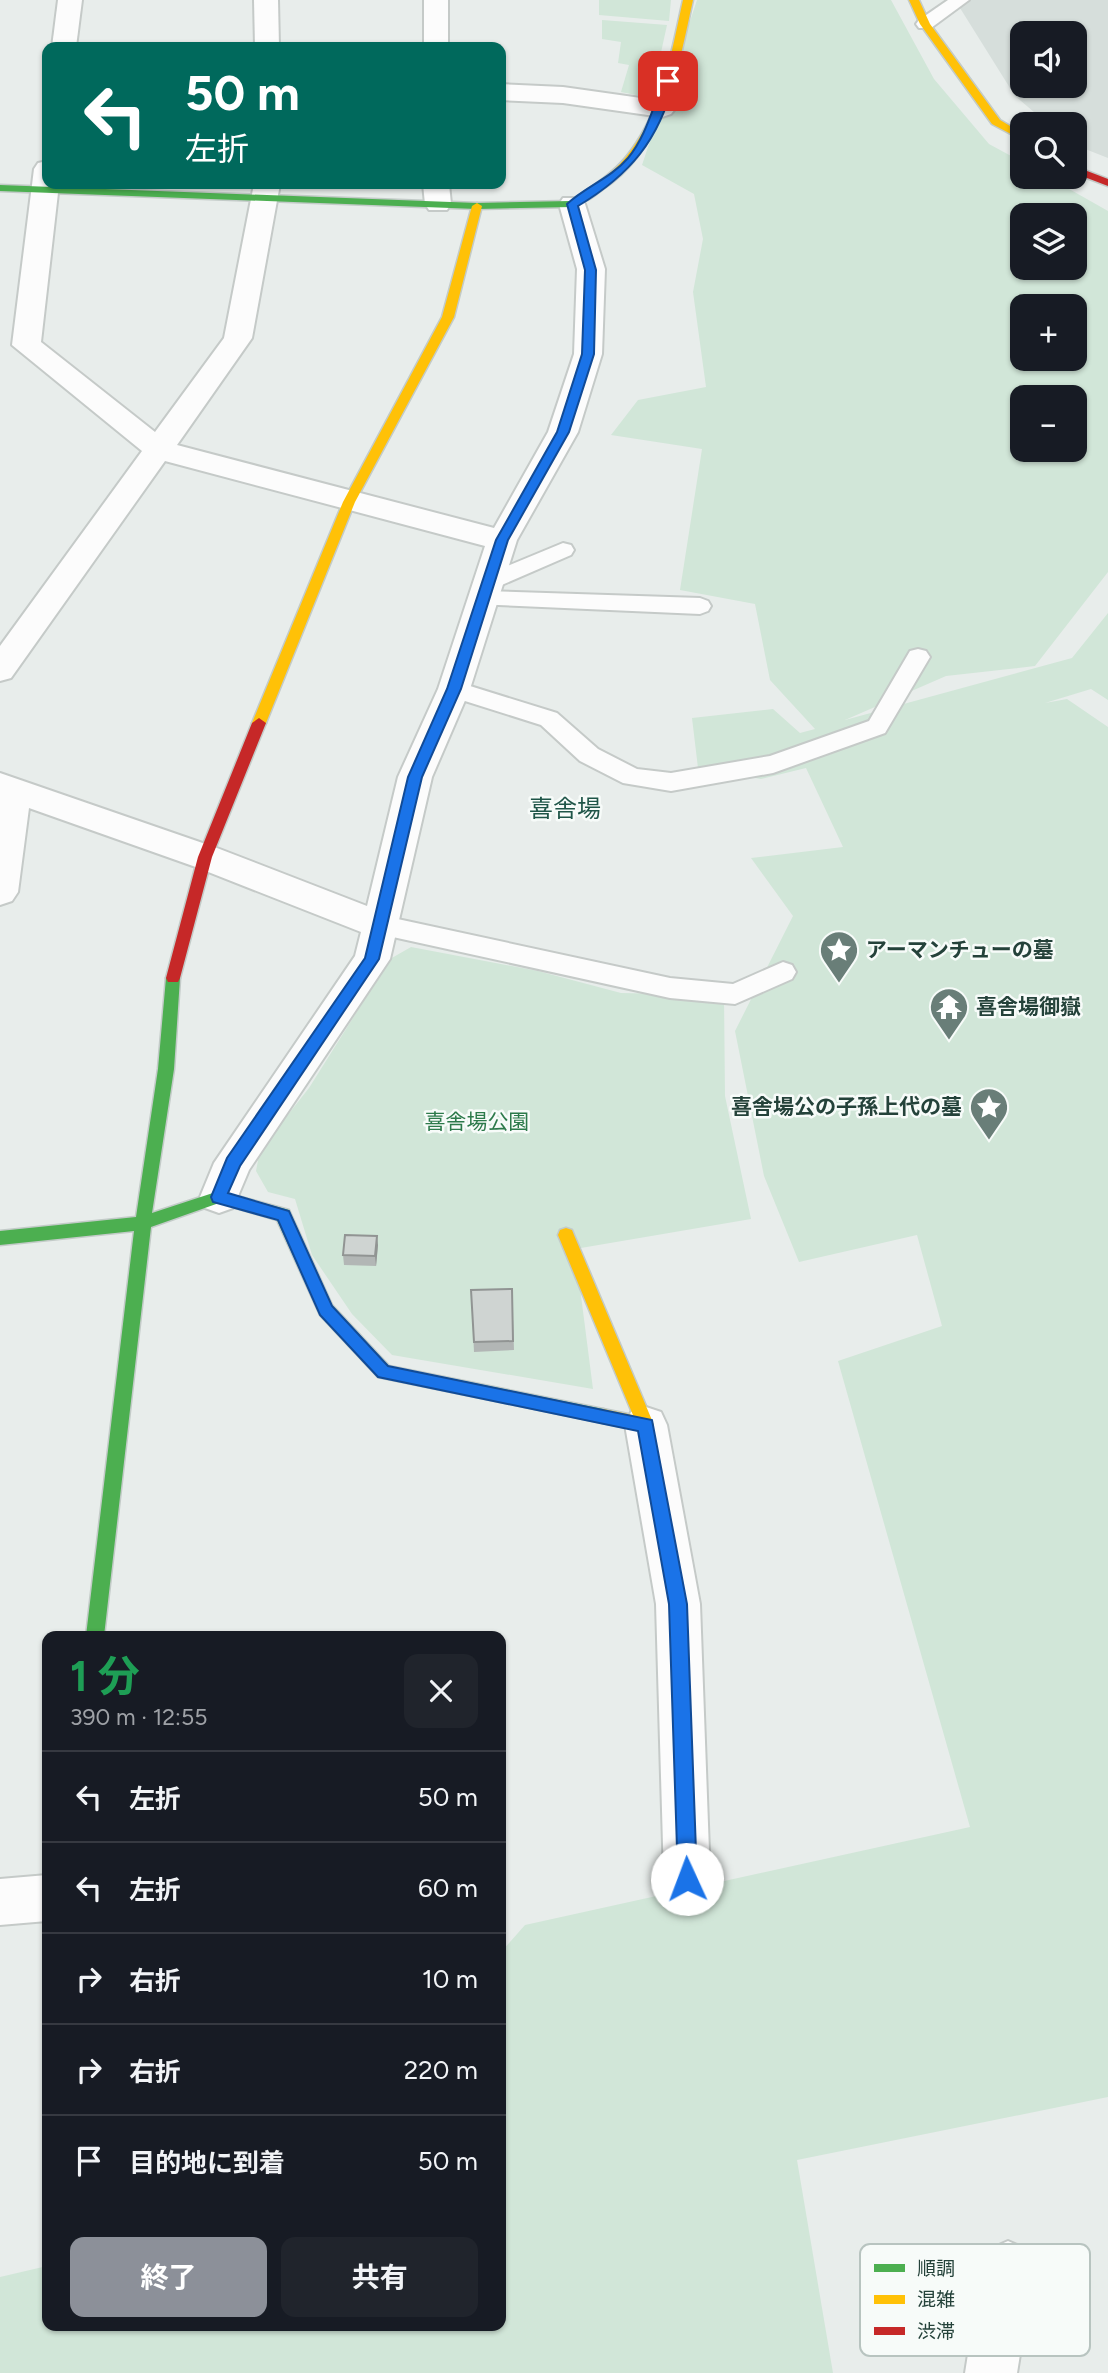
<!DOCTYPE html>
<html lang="ja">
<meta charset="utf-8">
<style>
:root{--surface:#171b24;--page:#20242c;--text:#f1f3f6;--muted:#9ea1a6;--line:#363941;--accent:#8c9099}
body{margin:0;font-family:Figtree,"Noto Sans JP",sans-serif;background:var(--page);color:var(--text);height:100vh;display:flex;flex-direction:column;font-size:26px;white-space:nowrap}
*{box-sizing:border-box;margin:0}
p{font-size:23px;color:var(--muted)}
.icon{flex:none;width:38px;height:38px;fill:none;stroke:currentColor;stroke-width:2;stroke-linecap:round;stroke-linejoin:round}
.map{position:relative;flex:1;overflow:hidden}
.details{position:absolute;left:42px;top:1631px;width:464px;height:700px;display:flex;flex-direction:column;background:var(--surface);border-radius:14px;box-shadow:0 2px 5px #0004}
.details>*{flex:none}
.guide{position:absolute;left:42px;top:42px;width:464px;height:147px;border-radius:14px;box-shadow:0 2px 5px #0004;background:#00695c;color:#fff;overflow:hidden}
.buttons{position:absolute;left:1010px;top:21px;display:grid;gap:14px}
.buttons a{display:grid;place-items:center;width:77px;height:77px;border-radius:14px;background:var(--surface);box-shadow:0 2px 5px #0004;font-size:35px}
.pin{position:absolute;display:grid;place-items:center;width:60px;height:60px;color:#fff;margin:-30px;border-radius:14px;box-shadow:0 4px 10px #0006}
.me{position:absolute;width:77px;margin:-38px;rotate:358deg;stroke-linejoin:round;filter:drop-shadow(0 0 5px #0008)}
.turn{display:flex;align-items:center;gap:24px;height:147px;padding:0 28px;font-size:32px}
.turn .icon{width:91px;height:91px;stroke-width:2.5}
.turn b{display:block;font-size:49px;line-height:60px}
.round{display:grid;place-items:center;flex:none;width:74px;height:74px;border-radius:14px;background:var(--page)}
.head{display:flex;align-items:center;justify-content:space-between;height:119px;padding:0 28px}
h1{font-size:42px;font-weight:700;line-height:52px;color:#1e9e55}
.primary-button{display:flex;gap:14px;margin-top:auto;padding:14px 28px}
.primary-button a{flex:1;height:80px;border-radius:14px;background:var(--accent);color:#fff;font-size:28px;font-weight:700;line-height:80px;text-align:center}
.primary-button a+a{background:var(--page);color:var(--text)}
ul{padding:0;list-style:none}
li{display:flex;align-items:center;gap:21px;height:91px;padding:0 28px;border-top:2px solid var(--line)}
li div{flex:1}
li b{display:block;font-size:26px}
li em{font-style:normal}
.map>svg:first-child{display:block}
.built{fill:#d6dedb;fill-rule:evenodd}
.green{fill:#d1e6d8;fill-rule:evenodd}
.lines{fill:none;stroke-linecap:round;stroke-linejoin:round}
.lane-casing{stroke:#c5cac8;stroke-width:4}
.street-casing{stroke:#c5cac8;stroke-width:4}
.fast-casing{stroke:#c3cbc8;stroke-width:3}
.slow-casing{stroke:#c3cbc8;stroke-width:3}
.jam-casing{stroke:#c3cbc8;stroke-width:3}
.lane{fill:#fcfcfc;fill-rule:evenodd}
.street{fill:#fcfcfc;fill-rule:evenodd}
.fast{fill:#4caf50;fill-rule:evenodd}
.slow{fill:#ffc107;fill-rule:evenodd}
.jam{fill:#c62828;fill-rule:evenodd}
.wall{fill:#b2b6b5}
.shaded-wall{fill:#919493}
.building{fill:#cfd4d2;stroke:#919493;stroke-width:2}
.route{fill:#1a73e8;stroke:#114b97;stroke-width:2}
.labels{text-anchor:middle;stroke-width:5;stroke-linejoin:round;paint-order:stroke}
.poi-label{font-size:21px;font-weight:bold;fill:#24423a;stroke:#f7fbf9;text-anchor:start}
.park-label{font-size:21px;fill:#2d7a4b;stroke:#f7fbf9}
.quarter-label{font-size:24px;fill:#1f5548;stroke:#f7fbf9}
.key{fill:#f7fbf9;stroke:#b8c4c0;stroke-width:2}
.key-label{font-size:19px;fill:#24423a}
</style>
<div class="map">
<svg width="1108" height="2373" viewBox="0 0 1108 2373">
<rect width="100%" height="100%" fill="#e8edeb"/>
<path class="built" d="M955,0H1108V158L1075,145L1074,124H1048L1015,96ZM1022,33H1074V86H1022Z"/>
<g class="green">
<polygon points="599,0 671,0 669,21 599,15"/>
<path d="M697,0H891L934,79L989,144L1022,162V177H1048L1108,211V572L1035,666L946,676L845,720L1072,658L1108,613V700L1091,689L1045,703L1067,699L1108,727V2097L797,2160L833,2373H0V2277L47,2266V2326H500L501,1952L525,1925L970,1827L838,1361L942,1326L917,1235L799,1262L764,1176L735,1031L793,916L751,858L843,847L806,768L761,779L698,768L692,718L773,709L800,733L815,729L770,680L755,604L680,590L702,449L611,435L638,400L706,387L693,292L703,239L694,194L642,165ZM1022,215H1074V268H1022ZM1022,306H1074V359H1022ZM1022,397H1074V450H1022Z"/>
<polygon points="602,20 667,25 651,98 621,92 629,65 618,63 621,42 602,39"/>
<polygon points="411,947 538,971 621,993 724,995 725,1096 751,1219 575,1249 593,1389 392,1355 352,1314 312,1255 295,1199 268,1192 256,1171 260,1150 309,1088 390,959"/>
</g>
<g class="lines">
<g class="lane-casing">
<g id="lane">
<polygon points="948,0 969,0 931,28 919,28 916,24 919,20"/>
<polygon points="563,543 571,545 574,550 571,555 497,587 481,587 478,582 481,577"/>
<polygon points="483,591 700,598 708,601 711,606 708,611 700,614 475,604 472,599 475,594"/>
<polygon points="918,649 926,651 930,657 885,733 773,773 671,791 623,783 580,761 541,725 446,695 442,689 446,683 454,681 557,713 598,749 637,769 671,773 770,756 869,721 910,651"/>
<polygon points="379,915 670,978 733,984 783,962 792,965 796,972 792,979 735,1004 670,998 370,932 366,925 370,918"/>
</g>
</g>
<g class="street-casing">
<g id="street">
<polygon points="58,0 82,0 76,47 52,47"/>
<polygon points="254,0 278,0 279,47 255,47"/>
<rect x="424" y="0" width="24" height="47"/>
<polygon points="500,84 563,87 662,101 671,104 675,109 671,114 662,117 563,103 500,100"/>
<polygon points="47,161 47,184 59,184 41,342 155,432 224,338 254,184 280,184 252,338 177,445 494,528 548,432 574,354 577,269 559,204 563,198 581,198 585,204 605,269 602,354 578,432 517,540 470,689 432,777 390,959 249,1170 233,1208 219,1213 205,1208 200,1197 214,1163 355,956 361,932 193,866 29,808 18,892 12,901 0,905 0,773 217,848 367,906 398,777 438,689 485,546 165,461 11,678 0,681 0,646 142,451 12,345 34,169 38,163"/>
<polygon points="423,184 449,184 451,204 447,210 429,210 425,204"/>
<polygon points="646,1407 661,1412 667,1425 700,1604 710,1879 704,1895 687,1902 670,1895 664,1879 656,1604 625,1425 631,1412"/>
<polygon points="47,1875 47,1921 0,1925 0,1879"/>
<polygon points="1008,2241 1026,2249 1034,2267 1017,2373 965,2373 982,2267 990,2249"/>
</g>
</g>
<g class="fast-casing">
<g id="fast">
<polygon points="0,185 477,203 570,201 579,197 584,200 572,207 477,209 0,191"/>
<polygon points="173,972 180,978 174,1069 152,1213 219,1191 289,1210 332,1305 389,1366 603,1409 609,1411 611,1416 609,1421 603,1423 378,1377 320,1315 277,1220 219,1203 151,1227 104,1636 86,1636 134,1231 0,1245 0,1231 136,1217 158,1069 166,978"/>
</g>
</g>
<g class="slow-casing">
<g id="slow">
<path d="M683,0H693C678,68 666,147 603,189C595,195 586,204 575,202V198C593,186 612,174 626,157C662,113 671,54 683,0Z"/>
<polygon points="909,0 919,0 930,24 1000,120 1022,133 1022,140 992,124 920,24"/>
<polygon points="477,203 482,206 454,317 355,502 266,723 264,726 254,726 252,723 343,502 442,317 472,206"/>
<polygon points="566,1228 572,1230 574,1235 654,1425 652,1430 646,1432 603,1423 597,1421 595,1416 597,1411 603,1409 633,1415 558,1235 560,1230"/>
</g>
</g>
<g class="jam-casing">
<g id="jam">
<polygon points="1074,166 1108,179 1108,186 1074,173"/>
<polygon points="259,718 266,723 212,857 180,978 178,982 168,982 166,978 198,857 252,723"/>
</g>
</g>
<use href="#lane" class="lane"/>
<use href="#street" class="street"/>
<use href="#fast" class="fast"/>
<use href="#slow" class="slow"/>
<use href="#jam" class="jam"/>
</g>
<g class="wall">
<polygon points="378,1245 376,1266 344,1265 343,1255"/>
<polygon points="512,1289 514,1350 474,1352 471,1290"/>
</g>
<polygon class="shaded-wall" points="377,1236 378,1245 376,1266 375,1256"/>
<g class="building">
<polygon points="345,1235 377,1236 375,1256 343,1255"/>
<polygon points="512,1289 513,1341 474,1342 471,1290"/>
</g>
<path class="route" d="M665,79L674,81C659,140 630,175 578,206L596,270L594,354L569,432L508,540L461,689L422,777L379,959L240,1166L228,1193L289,1211L332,1306L388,1366L652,1420L687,1604L697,1879L694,1886L687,1888L681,1886L678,1879L669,1604L638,1431L378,1377L320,1315L278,1220L213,1202L211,1197L227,1158L365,958L408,777L447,689L496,540L557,432L582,354L585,270L567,204C585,187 611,178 628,158C647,135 653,105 665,79Z"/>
<defs>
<g id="sight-pin" transform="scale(2.0125)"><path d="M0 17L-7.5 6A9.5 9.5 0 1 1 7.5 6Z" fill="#697e78" stroke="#f7fbf9"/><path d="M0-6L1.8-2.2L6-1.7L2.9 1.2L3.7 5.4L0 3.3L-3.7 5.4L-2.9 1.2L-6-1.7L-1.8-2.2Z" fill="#fff"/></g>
<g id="temple-pin" transform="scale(2.0125)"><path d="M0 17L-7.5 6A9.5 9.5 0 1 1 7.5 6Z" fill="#697e78" stroke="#f7fbf9"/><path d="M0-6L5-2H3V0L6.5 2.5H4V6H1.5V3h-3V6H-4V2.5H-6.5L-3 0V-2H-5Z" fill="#fff"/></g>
</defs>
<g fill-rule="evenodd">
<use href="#sight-pin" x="839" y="950"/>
<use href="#temple-pin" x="949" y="1007"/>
<use href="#sight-pin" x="989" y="1107"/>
</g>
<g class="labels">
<g class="poi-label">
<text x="866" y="957">アーマンチューの墓</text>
<text x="976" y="1014">喜舎場御嶽</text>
<text x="962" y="1114" text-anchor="end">喜舎場公の子孫上代の墓</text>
</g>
<g class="park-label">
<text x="477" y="1129">喜舎場公園</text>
</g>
<g class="quarter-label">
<text x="565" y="817">喜舎場</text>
</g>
</g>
<rect x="860" y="2244" width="230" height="112" rx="10" class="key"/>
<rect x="874" y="2264" width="31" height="8" fill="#4caf50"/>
<rect x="874" y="2295" width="31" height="9" fill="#ffc107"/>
<rect x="874" y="2327" width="31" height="8" fill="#c62828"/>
<g class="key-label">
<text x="917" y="2275">順調</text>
<text x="917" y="2306">混雑</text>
<text x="917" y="2338">渋滞</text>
</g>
</svg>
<div class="buttons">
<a><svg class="icon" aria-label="sound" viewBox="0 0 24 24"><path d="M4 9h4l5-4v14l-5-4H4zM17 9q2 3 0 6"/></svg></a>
<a><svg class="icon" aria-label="search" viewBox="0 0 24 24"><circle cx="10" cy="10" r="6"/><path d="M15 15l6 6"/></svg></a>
<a><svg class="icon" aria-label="layers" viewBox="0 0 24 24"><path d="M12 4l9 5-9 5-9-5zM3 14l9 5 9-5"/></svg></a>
<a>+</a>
<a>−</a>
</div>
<div class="pin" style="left:668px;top:81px;background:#d93025"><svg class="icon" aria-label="arrive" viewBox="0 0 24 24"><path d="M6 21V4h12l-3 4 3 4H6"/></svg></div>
<svg class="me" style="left:687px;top:1879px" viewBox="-20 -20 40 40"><circle r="19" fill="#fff"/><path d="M0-13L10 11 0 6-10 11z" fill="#1a73e8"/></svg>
<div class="guide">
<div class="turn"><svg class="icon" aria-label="left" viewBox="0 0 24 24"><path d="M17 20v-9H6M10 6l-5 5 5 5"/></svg><div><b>50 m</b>左折</div></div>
</div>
<section class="details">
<div class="head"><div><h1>1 分</h1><p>390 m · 12:55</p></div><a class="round"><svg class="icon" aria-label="close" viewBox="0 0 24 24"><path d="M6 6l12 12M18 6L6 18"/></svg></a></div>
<ul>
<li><svg class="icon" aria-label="left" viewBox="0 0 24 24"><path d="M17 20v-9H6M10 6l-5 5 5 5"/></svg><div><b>左折</b></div><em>50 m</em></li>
<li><svg class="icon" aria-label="left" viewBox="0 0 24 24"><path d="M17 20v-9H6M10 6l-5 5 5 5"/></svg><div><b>左折</b></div><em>60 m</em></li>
<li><svg class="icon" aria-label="right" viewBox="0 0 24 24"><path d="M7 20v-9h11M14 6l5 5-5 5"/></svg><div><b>右折</b></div><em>10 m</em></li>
<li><svg class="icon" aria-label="right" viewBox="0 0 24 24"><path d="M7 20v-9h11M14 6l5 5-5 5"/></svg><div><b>右折</b></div><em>220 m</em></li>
<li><svg class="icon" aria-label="arrive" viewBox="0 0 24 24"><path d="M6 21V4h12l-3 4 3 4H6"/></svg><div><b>目的地に到着</b></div><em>50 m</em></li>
</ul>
<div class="primary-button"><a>終了</a><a>共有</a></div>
</section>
</div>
